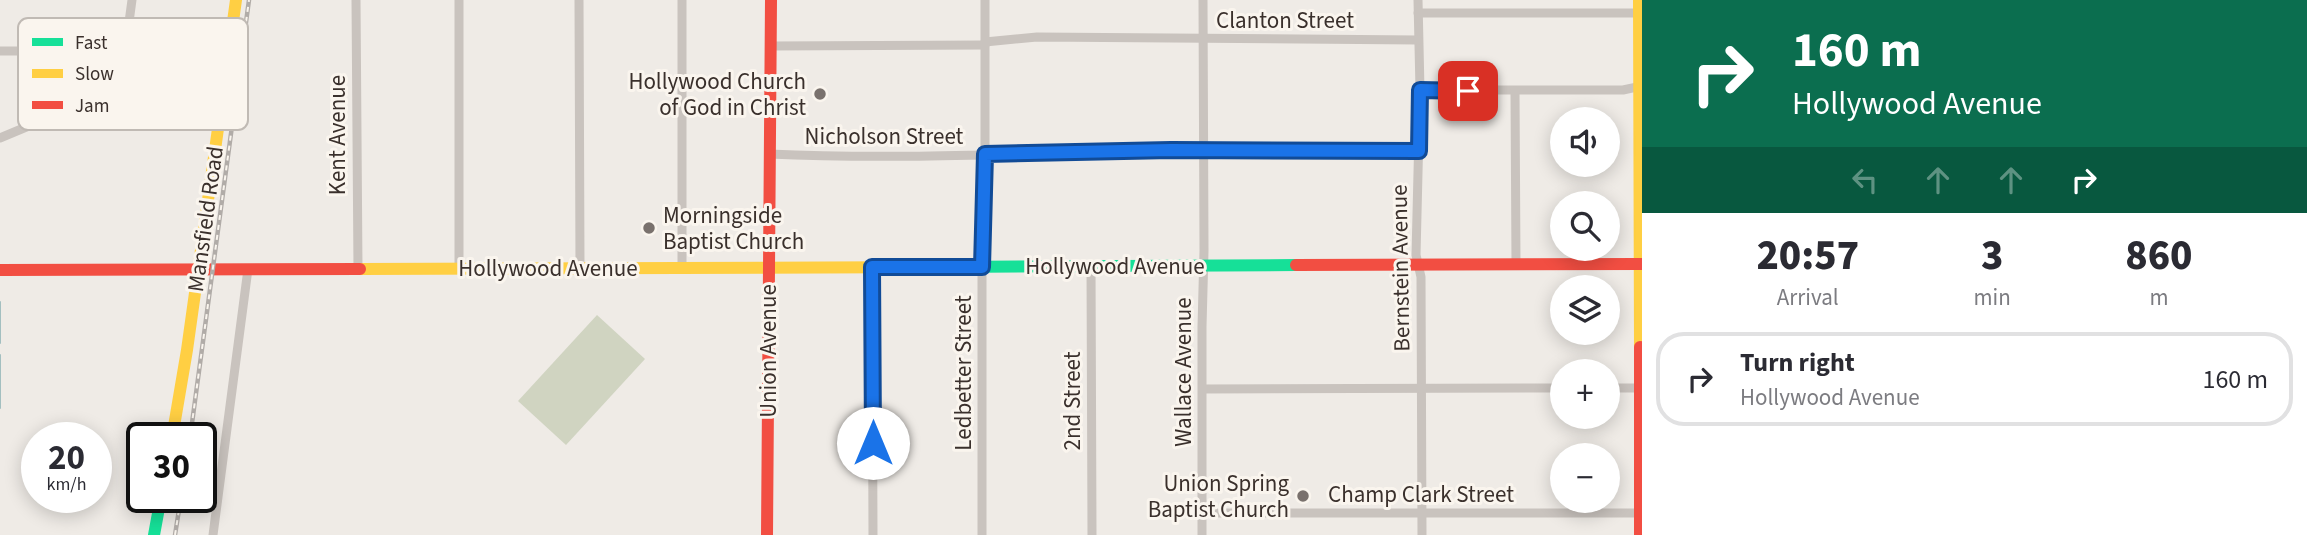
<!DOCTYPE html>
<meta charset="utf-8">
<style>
:root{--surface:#fff;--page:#f7f7f7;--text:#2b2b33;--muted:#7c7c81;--line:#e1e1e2}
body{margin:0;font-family:"Source Sans 3",sans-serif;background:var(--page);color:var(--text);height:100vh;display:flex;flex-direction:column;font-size:26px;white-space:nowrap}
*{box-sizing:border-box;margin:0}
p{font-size:23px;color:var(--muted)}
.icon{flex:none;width:38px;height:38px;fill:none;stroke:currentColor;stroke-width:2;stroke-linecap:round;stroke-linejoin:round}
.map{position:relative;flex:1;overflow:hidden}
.drawer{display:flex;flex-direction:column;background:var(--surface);width:665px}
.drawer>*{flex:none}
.hud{background:#0b6e4f;color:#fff;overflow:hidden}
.tools{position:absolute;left:1550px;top:107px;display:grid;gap:14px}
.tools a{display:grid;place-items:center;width:70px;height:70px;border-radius:50%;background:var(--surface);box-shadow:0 4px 18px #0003;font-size:35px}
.speed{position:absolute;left:21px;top:422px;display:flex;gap:14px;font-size:35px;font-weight:700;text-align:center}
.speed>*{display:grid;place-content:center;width:91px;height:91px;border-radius:50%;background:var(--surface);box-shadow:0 4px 18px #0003;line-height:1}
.speed small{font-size:18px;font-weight:400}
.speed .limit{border:4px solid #111;border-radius:10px;background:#fff;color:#111}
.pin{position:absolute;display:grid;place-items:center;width:60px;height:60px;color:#fff;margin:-30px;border-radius:14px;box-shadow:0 4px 10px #0006}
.me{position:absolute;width:77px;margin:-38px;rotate:0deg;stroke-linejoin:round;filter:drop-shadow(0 0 5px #0008)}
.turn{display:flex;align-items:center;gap:24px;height:147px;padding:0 35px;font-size:32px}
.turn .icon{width:91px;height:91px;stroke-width:2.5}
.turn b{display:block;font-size:49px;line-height:60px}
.lanes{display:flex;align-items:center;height:66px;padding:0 35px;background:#0003;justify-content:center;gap:35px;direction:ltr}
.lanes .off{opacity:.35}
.eta{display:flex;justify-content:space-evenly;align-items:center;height:119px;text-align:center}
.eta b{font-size:42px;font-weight:800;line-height:49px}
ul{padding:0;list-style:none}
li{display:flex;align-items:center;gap:21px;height:94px;margin:0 14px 10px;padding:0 21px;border:4px solid var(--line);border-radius:28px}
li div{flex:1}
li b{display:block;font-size:26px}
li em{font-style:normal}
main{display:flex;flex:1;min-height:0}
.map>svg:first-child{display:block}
.green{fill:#d0d4c1}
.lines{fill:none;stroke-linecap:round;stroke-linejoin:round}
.stream{stroke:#a3bfc0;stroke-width:2}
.street{stroke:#c9c3be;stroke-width:9}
.fast{stroke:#16e098;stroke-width:12}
.slow{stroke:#ffcf43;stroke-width:12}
.jam{stroke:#f24e42;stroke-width:12}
.rail-casing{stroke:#b1aca8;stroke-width:4.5}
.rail{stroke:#faf5ee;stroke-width:2;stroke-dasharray:5;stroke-linecap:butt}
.route-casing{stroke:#114b97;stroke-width:18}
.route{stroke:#1a73e8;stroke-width:12}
.poi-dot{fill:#79716d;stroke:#faf5ee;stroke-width:2.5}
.labels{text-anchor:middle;stroke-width:6;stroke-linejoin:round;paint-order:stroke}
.street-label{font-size:23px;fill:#3a302c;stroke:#faf5ee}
.poi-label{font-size:23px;fill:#3a302c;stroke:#faf5ee;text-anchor:end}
.key{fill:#faf5ee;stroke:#c0bab4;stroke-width:2}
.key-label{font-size:19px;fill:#3a302c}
</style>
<main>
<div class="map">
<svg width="1642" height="535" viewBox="0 0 1642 535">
<rect width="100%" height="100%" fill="#efebe6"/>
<polygon class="green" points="597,315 645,359 566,445 518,401"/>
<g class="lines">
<g class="stream">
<polyline points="0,302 0,343"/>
<polyline points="0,408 0,355"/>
</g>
<g class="street">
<polyline points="356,0 358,269"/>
<polyline points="579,0 580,268"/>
<polyline points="682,0 682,268"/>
<polyline points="1418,0 1420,90 1416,255 1421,277 1422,535"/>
<polyline points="1418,13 1639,13"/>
<polyline points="985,42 1037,37 1418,40"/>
<polyline points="771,46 985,45"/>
<polyline points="0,51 125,51"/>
<polyline points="1420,90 1623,90 1642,86"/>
<polyline points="1515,91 1516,264"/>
<polyline points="0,138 55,115 106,110 114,105 119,96 132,0"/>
<path d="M769,154C898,160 1028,153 1158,151C1245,149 1332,152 1419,151"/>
<polyline points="1091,266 1092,535"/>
<polyline points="872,267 873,535"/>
<polyline points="459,269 459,0"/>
<polyline points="1608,388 1640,388"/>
<polyline points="1203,389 1563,388"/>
<polyline points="1202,513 1640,513"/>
<polyline points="213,535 248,269"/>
<polyline points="982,535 982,267 985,154 985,0"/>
<polyline points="1202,535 1202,327 1204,251 1203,0"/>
</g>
<g class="fast">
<polyline points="948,267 1296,265"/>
<polyline points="154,535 161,497"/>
</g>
<g class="slow">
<polyline points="1639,0 1640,347"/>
<polyline points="360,269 948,267"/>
<polyline points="172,438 187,350 236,0"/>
</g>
<g class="jam">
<polyline points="1296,265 1642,264"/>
<polyline points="0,270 360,269"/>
<polyline points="1640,347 1640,535"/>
<polyline points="767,535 771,0"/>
</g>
<g class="rail-casing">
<g id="rail">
<polyline points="190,438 249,0"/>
<polyline points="175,535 181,497"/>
</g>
</g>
<use href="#rail" class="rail"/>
</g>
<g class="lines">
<g class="route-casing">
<polyline id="route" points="873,443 872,267 982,267 985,154 1171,150 1419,151 1420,90 1468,91"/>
</g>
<use href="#route" class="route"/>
</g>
<g class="poi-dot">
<circle cx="820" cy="94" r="7"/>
<circle cx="649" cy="228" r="7"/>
<circle cx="1303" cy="496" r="7"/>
</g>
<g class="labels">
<g class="street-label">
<text x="1285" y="28">Clanton Street</text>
<text transform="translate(337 135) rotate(-90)" y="8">Kent Avenue</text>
<text x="884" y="144">Nicholson Street</text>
<text transform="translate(205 219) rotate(-82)" y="8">Mansfield Road</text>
<text x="1115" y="274">Hollywood Avenue</text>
<text x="548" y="276">Hollywood Avenue</text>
<text transform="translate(1400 268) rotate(-91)" y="8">Bernstein Avenue</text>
<text transform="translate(768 351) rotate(-90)" y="8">Union Avenue</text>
<text transform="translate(1183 372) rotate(-90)" y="8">Wallace Avenue</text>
<text transform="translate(963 373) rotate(-90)" y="8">Ledbetter Street</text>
<text transform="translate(1072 401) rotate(-90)" y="8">2nd Street</text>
<text x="1421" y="502">Champ Clark Street</text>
</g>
<g class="poi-label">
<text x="806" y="89">Hollywood Church<tspan x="806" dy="26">of God in Christ</tspan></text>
<text x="663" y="223" text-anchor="start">Morningside<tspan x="663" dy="26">Baptist Church</tspan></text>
<text x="1289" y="491">Union Spring<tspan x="1289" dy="26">Baptist Church</tspan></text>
</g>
</g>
<rect x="18" y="18" width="230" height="112" rx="10" class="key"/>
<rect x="32" y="38" width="31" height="8" fill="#16e098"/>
<rect x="32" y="69" width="31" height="9" fill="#ffcf43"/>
<rect x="32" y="101" width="31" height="8" fill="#f24e42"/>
<g class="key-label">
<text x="75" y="49">Fast</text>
<text x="75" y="80">Slow</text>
<text x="75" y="112">Jam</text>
</g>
</svg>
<div class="tools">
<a><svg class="icon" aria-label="sound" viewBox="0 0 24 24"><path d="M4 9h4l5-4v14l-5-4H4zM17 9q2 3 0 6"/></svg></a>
<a><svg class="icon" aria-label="search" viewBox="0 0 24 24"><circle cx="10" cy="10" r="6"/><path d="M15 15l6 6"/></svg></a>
<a><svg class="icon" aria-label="layers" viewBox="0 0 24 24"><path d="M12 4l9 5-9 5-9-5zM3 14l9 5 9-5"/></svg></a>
<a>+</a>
<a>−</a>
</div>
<div class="speed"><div>20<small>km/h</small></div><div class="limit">30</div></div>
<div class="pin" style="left:1468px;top:91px;background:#d93025"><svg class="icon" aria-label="arrive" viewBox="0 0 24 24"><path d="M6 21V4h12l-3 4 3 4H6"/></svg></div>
<svg class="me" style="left:873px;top:443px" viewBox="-20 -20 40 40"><circle r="19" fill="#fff"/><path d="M0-13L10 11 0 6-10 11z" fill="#1a73e8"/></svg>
</div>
<section class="drawer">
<div class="hud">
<div class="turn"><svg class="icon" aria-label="right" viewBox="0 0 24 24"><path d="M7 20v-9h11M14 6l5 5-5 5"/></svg><div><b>160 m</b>Hollywood Avenue</div></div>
<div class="lanes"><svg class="icon off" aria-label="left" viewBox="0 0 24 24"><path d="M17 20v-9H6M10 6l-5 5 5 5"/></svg><svg class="icon off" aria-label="ahead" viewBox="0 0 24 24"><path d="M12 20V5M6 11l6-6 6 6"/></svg><svg class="icon off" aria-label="ahead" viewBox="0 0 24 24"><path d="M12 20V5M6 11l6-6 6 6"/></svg><svg class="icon" aria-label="right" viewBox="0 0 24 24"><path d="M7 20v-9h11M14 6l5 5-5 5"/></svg></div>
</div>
<div class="eta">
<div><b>20:57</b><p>Arrival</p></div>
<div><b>3</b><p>min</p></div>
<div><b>860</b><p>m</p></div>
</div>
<ul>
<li><svg class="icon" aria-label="right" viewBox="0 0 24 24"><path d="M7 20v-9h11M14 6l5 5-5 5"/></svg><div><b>Turn right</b><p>Hollywood Avenue</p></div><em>160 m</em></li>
</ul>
</section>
</main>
